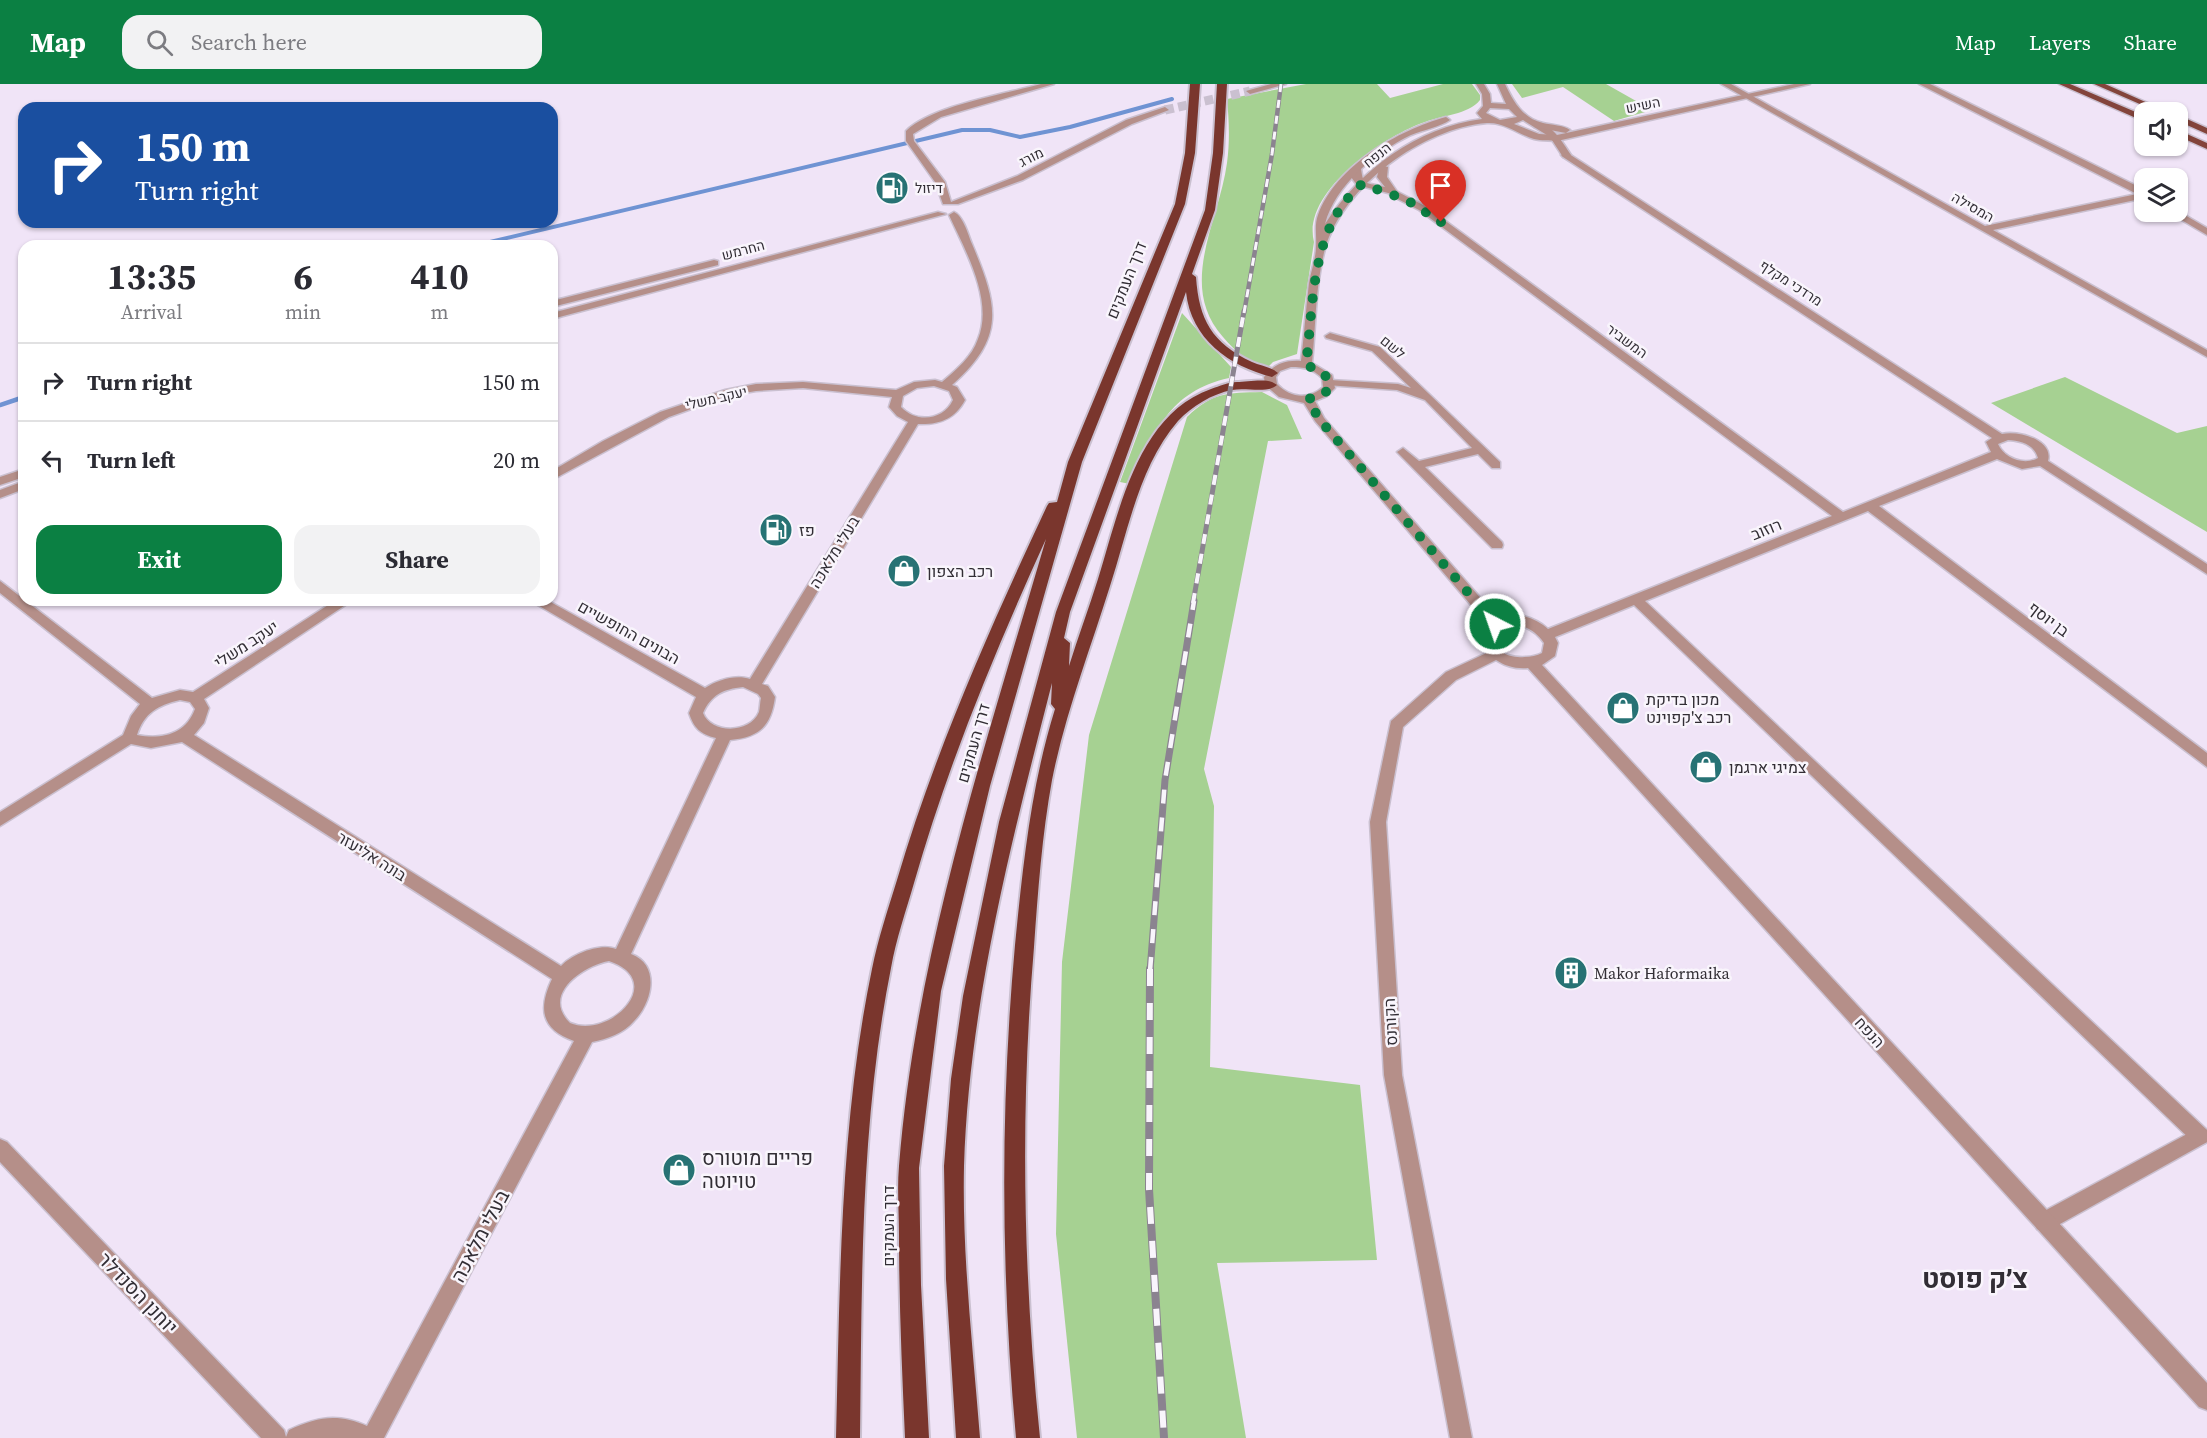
<!DOCTYPE html>
<meta charset="utf-8">
<style>
:root{--surface:#fff;--page:#f2f2f3;--text:#2b2b33;--muted:#7c7c81;--line:#e1e1e2;--accent:#0b8043}
body{margin:0;font-family:"Source Serif 4",Heebo,serif;background:var(--page);color:var(--text);height:100vh;display:flex;flex-direction:column;font-size:22px;white-space:nowrap}
*{box-sizing:border-box;margin:0}
p{font-size:20px;color:var(--muted)}
.icon{flex:none;width:33px;height:33px;fill:none;stroke:currentColor;stroke-width:2;stroke-linecap:round;stroke-linejoin:round}
.map{position:relative;flex:1;overflow:hidden}
.sheet{position:absolute;left:18px;top:156px;width:540px;height:366px;display:flex;flex-direction:column;background:var(--surface);border-radius:18px;box-shadow:0 2px 4px #0004}
.sheet>*{flex:none}
.guide{position:absolute;left:18px;top:18px;width:540px;height:126px;border-radius:18px;box-shadow:0 2px 4px #0004;background:#1a4fa0;color:#fff;overflow:hidden}
.buttons{position:absolute;left:2134px;top:18px;display:grid;gap:12px}
.buttons a{display:grid;place-items:center;width:54px;height:54px;border-radius:12px;background:var(--surface);box-shadow:0 2px 4px #0004;font-size:30px}
.pin{position:absolute;display:grid;place-items:center;width:51px;height:51px;color:#fff;margin:-62px -26px;border-radius:50% 50% 50% 0;rotate:-45deg;box-shadow:0 0 6px #0007}
.pin .icon{rotate:45deg}
.me{position:absolute;width:66px;margin:-33px;rotate:319deg;stroke-linejoin:round;filter:drop-shadow(0 0 4px #0008)}
.turn{display:flex;align-items:center;gap:21px;height:126px;padding:0 18px;font-size:27px}
.turn .icon{width:78px;height:78px;stroke-width:2.5}
.turn b{display:block;font-size:42px;line-height:51px}
.eta{display:flex;justify-content:space-evenly;align-items:center;height:102px;text-align:center}
.eta b{font-size:36px;font-weight:700;line-height:42px}
.action{display:flex;gap:12px;margin-top:auto;padding:12px 18px}
.action a{flex:1;height:69px;border-radius:18px;background:var(--accent);color:#fff;font-size:24px;font-weight:700;line-height:69px;text-align:center}
.action a+a{background:var(--page);color:var(--text)}
ul{padding:0;list-style:none}
li{display:flex;align-items:center;gap:18px;height:78px;padding:0 18px;border-top:2px solid var(--line)}
li div{flex:1}
li b{display:block;font-size:22px}
li em{font-style:normal}
header{display:flex;align-items:center;gap:36px;box-sizing:border-box;height:84px;padding:0 30px;background:var(--accent);color:#fff}
header strong{font-size:28px}
nav{display:flex;gap:33px;margin-inline-start:auto;font-size:21px}
.search{width:420px;height:54px;background:var(--page);display:flex;align-items:center;gap:15px;box-sizing:border-box;padding:0 21px;border-radius:18px;color:var(--muted);font-size:22px}
.map>svg:first-child{display:block}
.green{fill:#a6d192}
.lines{fill:none;stroke-linecap:round;stroke-linejoin:round}
.stream-far1{stroke:#6f93d3;stroke-width:4}
.stream{stroke:#6f93d3;stroke-width:4.5}
.tertiary-tunnel{stroke:#cac0d0;stroke-width:9;stroke-dasharray:9 4.5;stroke-linecap:butt}
.minor-casing{stroke:#cac0d0;stroke-width:3}
.tertiary-casing{stroke:#cac0d0;stroke-width:3}
.primary-casing{stroke:#cac0d0;stroke-width:3}
.trunk-casing{stroke:#cac0d0;stroke-width:4}
.minor{fill:#b58f89;fill-rule:evenodd}
.tertiary{fill:#b58f89;fill-rule:evenodd}
.primary{fill:#83443b;fill-rule:evenodd}
.trunk{fill:#7a362d;fill-rule:evenodd}
.rail-far3-casing{stroke:#8b8390;stroke-width:4.5}
.rail-far2-casing{stroke:#8b8390;stroke-width:5}
.rail-far1-casing{stroke:#8b8390;stroke-width:7}
.rail-casing{stroke:#8b8390;stroke-width:8}
.rail-far3{stroke:#f9f5fc;stroke-width:3;stroke-dasharray:8;stroke-linecap:butt}
.rail-far2{stroke:#f9f5fc;stroke-width:4;stroke-dasharray:10;stroke-linecap:butt}
.rail-far1{stroke:#f9f5fc;stroke-width:4.5;stroke-dasharray:14;stroke-linecap:butt}
.rail{stroke:#f9f5fc;stroke-width:6;stroke-dasharray:17;stroke-linecap:butt}
.route{stroke:#0b8043;stroke-width:10;stroke-dasharray:0 18}
.labels{text-anchor:middle;stroke-width:5;stroke-linejoin:round;paint-order:stroke}
.far-street-label{font-size:14px;fill:#322e35;stroke:#f9f5fc}
.far-poi-label{font-size:14px;fill:#322e35;stroke:#f9f5fc;text-anchor:start}
.street-label{font-size:16px;fill:#322e35;stroke:#f9f5fc}
.poi-label{font-size:16px;fill:#322e35;stroke:#f9f5fc;text-anchor:start}
.near-poi-label{font-size:20px;fill:#322e35;stroke:#f9f5fc;text-anchor:start}
.near-street-label{font-size:20px;fill:#322e35;stroke:#f9f5fc}
.near-district-label{font-size:27px;font-weight:bold;fill:#322e35;stroke:#f9f5fc}
</style>
<header>
<strong>Map</strong>
<div class="search"><svg class="icon" aria-label="search" viewBox="0 0 24 24"><circle cx="10" cy="10" r="6"/><path d="M15 15l6 6"/></svg>Search here</div>
<nav><a>Map</a><a>Layers</a><a>Share</a></nav>
</header>
<div class="map">
<svg width="2207" height="1354" viewBox="0 0 2207 1354">
<rect width="100%" height="100%" fill="#f0e4f7"/>
<g class="green">
<path d="M1306,0H1377L1390,14L1443,0H1472L1480,11V16C1468,31 1442,31 1425,38C1384,52 1301,108 1314,158L1297,270L1273,278L1266,285C1247,278 1236,268 1223,253C1177,201 1219,138 1227,79C1230,57 1229,36 1227,15Z"/>
<polygon points="1512,0 1606,0 1652,26 1614,37 1563,3 1522,14"/>
<path d="M1182,229L1231,283L1229,294C1169,307 1154,349 1130,400L1120,398Z"/>
<polygon points="2065,293 2177,349 2207,342 2207,448 1991,319"/>
<path d="M1262,308L1287,321L1302,355L1268,357L1204,685L1214,722L1210,983L1360,1001L1377,1176L1217,1179L1246,1354H1077L1056,1150L1062,878L1089,651L1187,333C1213,308 1227,309 1262,308Z"/>
</g>
<g class="lines">
<polyline class="stream-far1" points="473,162 962,46 990,46 1020,53 1070,43 1172,15"/>
<polyline class="stream" points="0,321 24,313"/>
<polyline class="tertiary-tunnel" points="1165,26 1250,7"/>
<g class="minor-casing">
<g id="minor">
<polygon points="1721,0 1731,0 1985,142 2137,110 1919,0 1930,0 2145,106 2145,114 1993,146 2207,266 2207,273"/>
<path d="M1534,39C1552,38 1562,58 1571,71L1569,73H1563L1550,53L1534,43Z"/>
<path d="M1380,81L1388,83L1387,93L1398,109L1396,111L1357,101L1351,93L1355,84H1361C1363,103 1366,98 1385,103L1377,93Z"/>
<polygon points="2178,127 2207,144 2207,151 2168,128"/>
<polygon points="1330,249 1380,263 1500,378 1500,384 1492,384 1478,370 1425,383 1502,458 1503,461 1502,464 1492,464 1397,368 1403,364 1419,377 1472,364 1425,316 1397,306 1326,301 1326,297 1330,296 1398,300 1411,304 1372,267 1326,254 1325,252"/>
<polygon points="1495,565 1502,570 1500,574 1456,596 1403,643 1386,738 1402,991 1472,1354 1450,1354 1384,991 1370,738 1391,637 1446,588"/>
<polygon points="2200,1043 2207,1046 2207,1058 2051,1145 2044,1148 2037,1145 2034,1138 2037,1131"/>
</g>
</g>
<g class="tertiary-casing">
<g id="tertiary">
<path d="M1041,0H1054L941,33L913,50L914,57L945,98L951,118L1017,92L1126,36L1165,23L1169,26L1132,40L1023,96L958,120H943L935,98L906,57V47C931,22 1005,10 1041,0Z"/>
<polygon points="1271,0 1286,0 1250,10 1246,7"/>
<path d="M1476,0H1484L1490,10L1491,19L1506,20L1497,0H1505C1513,17 1523,35 1543,39C1552,41 1563,41 1570,46L1566,49L1534,43L1523,36L1514,40L1539,50L1557,51L1794,0H1810L1557,57C1550,56 1541,57 1534,55C1518,50 1504,38 1487,39C1423,44 1343,102 1325,165C1315,202 1316,241 1312,279L1332,291L1335,304L1327,312L1315,317L1324,334L1497,533C1514,527 1535,533 1548,545L1832,432L1419,126L1390,111V107H1396L1425,122L1843,428L1991,368L1986,358L1992,354L1563,73L1561,71L1566,68L2002,350C2018,346 2054,356 2048,377L2207,480V490L2040,382L2022,385L1997,375L1879,422L2207,669V683L1868,427L1645,517L2207,1046V1058L2200,1061L2193,1058L1634,521L1555,553L1558,559L1555,572L1542,581L2207,1299V1326L2199,1323L1528,584C1506,586 1486,574 1480,553L1487,540L1315,337L1304,319L1279,313L1265,301L1264,293C1274,280 1285,276 1301,277C1304,251 1306,225 1309,199C1311,187 1316,174 1316,163C1317,151 1314,142 1318,131C1336,82 1398,46 1446,33L1450,36C1440,43 1423,46 1411,51C1376,68 1335,101 1325,140C1361,85 1416,44 1482,35L1477,29L1483,22L1482,10ZM1490,24L1509,25L1517,33L1500,36L1486,29ZM1291,283C1304,283 1313,285 1322,294L1323,303C1309,316 1290,314 1277,300L1276,293L1280,287ZM2008,356C2021,357 2034,360 2038,374C2024,382 2004,374 1998,360ZM1510,540C1525,541 1536,547 1544,559L1542,569C1525,578 1485,573 1497,547Z"/>
<polygon points="938,128 946,130 552,235 552,229"/>
<path d="M954,128C963,132 968,150 972,160C998,222 1006,253 952,301L957,303L965,316C955,335 939,341 918,340L762,600L768,602L775,613C771,642 760,653 730,656L631,870C661,881 652,919 634,937C624,949 607,955 592,958L384,1354H261L0,1078V1055L7,1058L284,1346L286,1353L289,1346C317,1333 338,1329 367,1342L574,957C541,945 538,925 552,895L182,658L151,664L131,660L0,742V728L123,651L131,632L140,620L0,509V497L152,614L180,606L193,608L336,516H353L204,615L209,624L204,639L194,651L561,882C573,870 599,859 616,865L716,654C700,650 694,644 689,629L696,613L529,516H547L705,604C717,596 736,590 750,595L908,338L897,332L889,323L892,313L803,304L756,307L727,312L669,333L552,396V387L603,357L660,328L725,306L756,300L803,298L896,306L914,298L935,296L942,298C956,286 972,273 978,255C994,216 965,166 949,131ZM934,302L949,307L953,316C943,337 916,339 901,323L903,312L917,304ZM743,603L758,610L761,614C760,618 760,624 759,628C750,650 711,650 703,629C711,611 723,605 743,603ZM180,616L190,618L195,625C186,650 162,656 137,651C144,629 158,621 180,616ZM609,877C669,897 609,956 570,939C541,911 582,882 609,877Z"/>
<polygon points="714,176 718,177 718,181 552,223 552,217"/>
<polygon points="24,385 24,393 0,401 0,393"/>
<polygon points="24,397 24,405 0,414 0,406"/>
</g>
</g>
<g class="primary-casing">
<g id="primary">
<polygon points="2059,0 2070,0 2145,32 2145,38"/>
<polygon points="2094,0 2105,0 2168,28 2158,28"/>
<polygon points="2178,31 2207,44 2207,50 2178,37"/>
<polygon points="2178,46 2207,59 2207,65 2178,52"/>
</g>
</g>
<g class="trunk-casing">
<g id="trunk">
<path d="M1190,0H1200L1195,69L1185,120L1082,378L990,702L941,907L919,1084L921,1201L929,1354H905C902,1286 899,1219 899,1151C899,1128 897,1105 899,1082C916,868 986,660 1046,455C995,567 948,680 914,799C906,827 896,855 891,884C860,1039 862,1197 860,1354H836C840,1197 840,1039 872,885C878,855 888,825 897,796C935,667 990,544 1047,422L1049,419L1057,418L1068,378L1175,120L1185,69Z"/>
<path d="M1217,0H1227L1223,69L1215,126L1192,190L1196,193C1199,236 1212,259 1252,278C1261,282 1272,283 1278,289L1272,293C1229,282 1191,255 1186,208L1070,528L1064,554L1070,559L1069,582C1078,553 1089,524 1098,495C1119,428 1137,331 1211,305C1220,302 1228,298 1237,298C1248,298 1269,293 1277,301C1266,310 1247,303 1232,306C1212,310 1192,322 1178,337C1139,382 1128,447 1110,502C1090,566 1065,630 1052,696C1042,751 1038,807 1034,863C1020,1027 1023,1190 1040,1354H1016C1001,1189 1000,1026 1015,861C1023,781 1031,702 1055,625L1051,620L1052,599C1012,755 969,920 964,1082C962,1172 973,1264 980,1354H956L946,1195L944,1082L951,995L963,912L999,738L1056,528L1205,126L1213,69Z"/>
</g>
</g>
<use href="#minor" class="minor"/>
<use href="#tertiary" class="tertiary"/>
<use href="#primary" class="primary"/>
<use href="#trunk" class="trunk"/>
<g class="rail-far3-casing">
<polyline id="rail-far3" points="1244,229 1272,70 1281,0"/>
</g>
<g class="rail-far2-casing">
<polyline id="rail-far2" points="1193,519 1244,227"/>
</g>
<g class="rail-far1-casing">
<polyline id="rail-far1" points="1150,887 1165,696 1194,517"/>
</g>
<g class="rail-casing">
<polyline id="rail" points="1150,885 1149,1105 1164,1354"/>
</g>
<use href="#rail-far3" class="rail-far3"/>
<use href="#rail-far2" class="rail-far2"/>
<use href="#rail-far1" class="rail-far1"/>
<use href="#rail" class="rail"/>
</g>
<g class="lines">
<path class="route" d="M1441,138L1407,116L1362,100C1310,144 1314,218 1306,281L1323,288L1330,299L1325,310L1308,315L1319,335L1495,540"/>
</g>
<defs>
<g id="fuel-disc" transform="scale(1.725)"><circle r="9.5" fill="#277274" stroke="#f9f5fc"/><path d="M-5.5-6h7V0h2V4h1.3V-2.5L3-4.5l.8-.8L6-3V5H2.5V1h-1V6h-7ZM-4.2-4.7v3.2H.2V-4.7Z" fill="#fff"/></g>
<g id="shop-disc" transform="scale(1.725)"><circle r="9.5" fill="#277274" stroke="#f9f5fc"/><path d="M-5-2.5h2.3a2.7 3.5 0 0 1 5.4 0H5L5.5 6h-11ZM-1.5-2.5h3a1.5 2.3 0 0 0-3 0Z" fill="#fff"/></g>
<g id="building-disc" transform="scale(1.725)"><circle r="9.5" fill="#277274" stroke="#f9f5fc"/><path d="M-4-6H4V6H1V3H-1V6H-4ZM-2.5-4.3h1.7v1.8h-1.7ZM.8-4.3h1.7v1.8H.8ZM-2.5-1h1.7V.8h-1.7ZM.8-1h1.7V.8H.8Z" fill="#fff"/></g>
</defs>
<g fill-rule="evenodd">
<use href="#fuel-disc" x="892" y="104"/>
<use href="#fuel-disc" x="776" y="446"/>
<use href="#shop-disc" x="904" y="487"/>
<use href="#shop-disc" x="1623" y="624"/>
<use href="#shop-disc" x="1706" y="683"/>
<use href="#building-disc" x="1571" y="889"/>
<use href="#shop-disc" x="679" y="1086"/>
</g>
<g class="labels">
<g class="far-street-label">
<text transform="translate(1643 21) rotate(-12)" y="5">השיש</text>
<text transform="translate(1377 71) rotate(-39)" y="5">הנפח</text>
<text transform="translate(1031 73) rotate(-27)" y="5">מורג</text>
<text transform="translate(1973 123) rotate(29)" y="5">המסילה</text>
<text transform="translate(743 166) rotate(-15)" y="5">החרמש</text>
<text transform="translate(1791 199) rotate(33)" y="5">מרדכי מקלף</text>
<text transform="translate(1627 257) rotate(36)" y="5">המשביר</text>
<text transform="translate(1393 263) rotate(39)" y="5">לשם</text>
<text transform="translate(716 314) rotate(-13)" y="5">יעקב משלי</text>
</g>
<g class="far-poi-label">
<text x="915" y="109">דיזול</text>
</g>
<g class="street-label">
<text transform="translate(1126 196) rotate(-68)" y="6">דרך העמקים</text>
<text transform="translate(1766 445) rotate(-22)" y="6">רוזוב</text>
<text transform="translate(834 468) rotate(-59)" y="6">בעלי מלאכה</text>
<text transform="translate(2049 535) rotate(37)" y="6">בן יוסף</text>
<text transform="translate(629 548) rotate(29)" y="6">הבונים החופשיים</text>
<text transform="translate(246 560) rotate(-33)" y="6">יעקב משלי</text>
<text transform="translate(973 659) rotate(-74)" y="6">דרך העמקים</text>
<text transform="translate(372 772) rotate(32)" y="6">בונה אליעזר</text>
<text transform="translate(1390 938) rotate(-93)" y="6">הקורנס</text>
<text transform="translate(1870 948) rotate(48)" y="6">הנפח</text>
<text transform="translate(888 1142) rotate(-90)" y="6">דרך העמקים</text>
</g>
<g class="poi-label">
<text x="799" y="452">פז</text>
<text x="927" y="493">רכב הצפון</text>
<text x="1646" y="621">מכון בדיקת<tspan x="1646" dy="18">רכב צ'קפוינט</tspan></text>
<text x="1729" y="689">צמיגי ארגמן</text>
<text x="1594" y="895">Makor Haformaika</text>
</g>
<g class="near-poi-label">
<text x="702" y="1081">פריים מוטורס<tspan x="702" dy="23">טויוטה</tspan></text>
</g>
<g class="near-street-label">
<text transform="translate(480 1152) rotate(-62)" y="7">בעלי מלאכה</text>
<text transform="translate(138 1209) rotate(46)" y="7">יוחנן הסנדלר</text>
</g>
<g class="near-district-label">
<text x="1975" y="1204">צ׳ק פוסט</text>
</g>
</g>
</svg>
<div class="buttons">
<a><svg class="icon" aria-label="sound" viewBox="0 0 24 24"><path d="M4 9h4l5-4v14l-5-4H4zM17 9q2 3 0 6"/></svg></a>
<a><svg class="icon" aria-label="layers" viewBox="0 0 24 24"><path d="M12 4l9 5-9 5-9-5zM3 14l9 5 9-5"/></svg></a>
</div>
<div class="pin" style="left:1441px;top:138px;background:#d93025"><svg class="icon" aria-label="arrive" viewBox="0 0 24 24"><path d="M6 21V4h12l-3 4 3 4H6"/></svg></div>
<svg class="me" style="left:1495px;top:540px" viewBox="-20 -20 40 40"><circle r="17" fill="#0b8043" stroke="#fff" stroke-width="3"/><path d="M0-11L8 9 0 5-8 9z" fill="#fff"/></svg>
<div class="guide">
<div class="turn"><svg class="icon" aria-label="right" viewBox="0 0 24 24"><path d="M7 20v-9h11M14 6l5 5-5 5"/></svg><div><b>150 m</b>Turn right</div></div>
</div>
<section class="sheet">
<div class="eta">
<div><b>13:35</b><p>Arrival</p></div>
<div><b>6</b><p>min</p></div>
<div><b>410</b><p>m</p></div>
</div>
<ul>
<li><svg class="icon" aria-label="right" viewBox="0 0 24 24"><path d="M7 20v-9h11M14 6l5 5-5 5"/></svg><div><b>Turn right</b></div><em>150 m</em></li>
<li><svg class="icon" aria-label="left" viewBox="0 0 24 24"><path d="M17 20v-9H6M10 6l-5 5 5 5"/></svg><div><b>Turn left</b></div><em>20 m</em></li>
</ul>
<div class="action"><a>Exit</a><a>Share</a></div>
</section>
</div>
